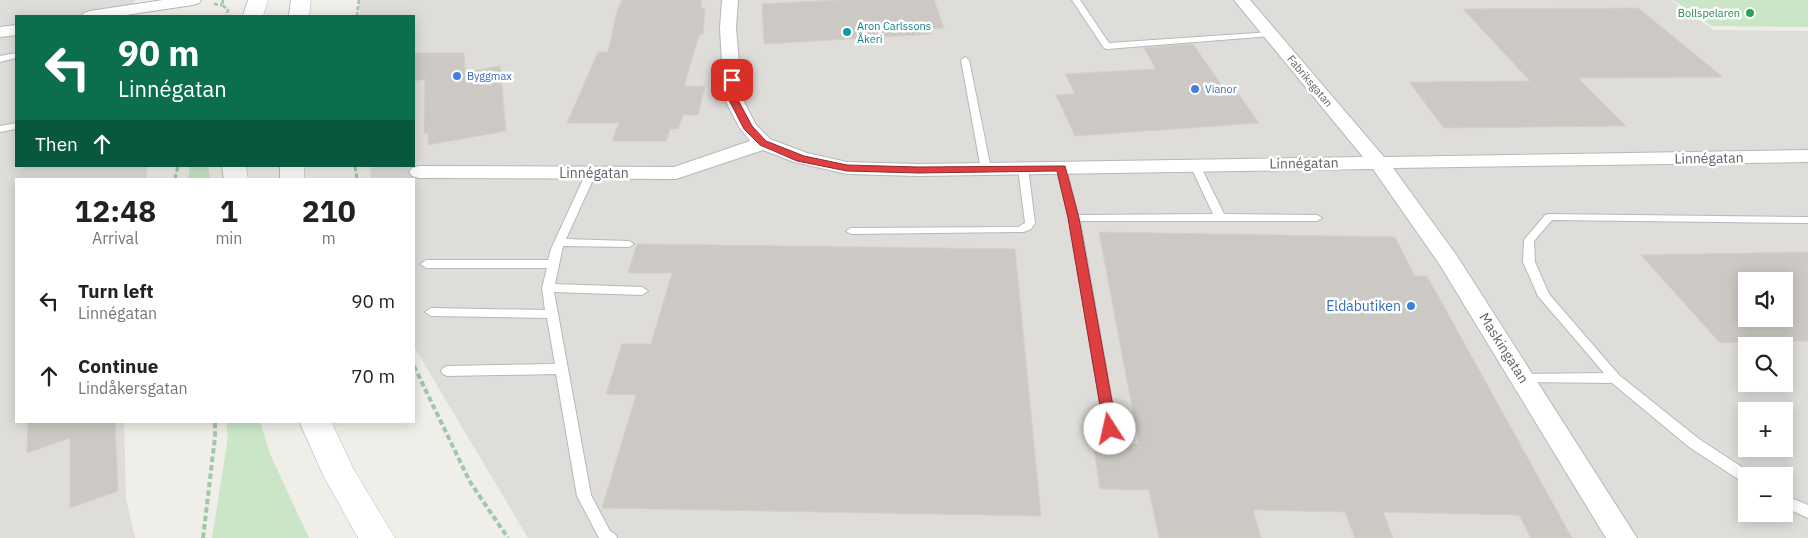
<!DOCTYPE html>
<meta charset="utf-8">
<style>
:root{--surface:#fff;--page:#f6f6f6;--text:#222;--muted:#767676}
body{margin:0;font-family:"IBM Plex Sans",sans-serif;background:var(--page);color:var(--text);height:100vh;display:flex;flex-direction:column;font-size:19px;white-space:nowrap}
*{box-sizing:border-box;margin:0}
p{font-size:16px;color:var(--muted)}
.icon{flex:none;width:28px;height:28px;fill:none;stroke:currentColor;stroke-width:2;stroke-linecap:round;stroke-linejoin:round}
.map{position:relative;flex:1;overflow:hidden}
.drawer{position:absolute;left:15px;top:178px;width:400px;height:245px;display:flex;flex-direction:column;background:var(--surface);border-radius:0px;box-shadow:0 2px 12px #0003}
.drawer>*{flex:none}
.top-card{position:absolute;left:15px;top:15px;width:400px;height:152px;border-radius:0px;box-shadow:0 2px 12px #0003;background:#0b6e4f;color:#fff;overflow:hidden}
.fabs{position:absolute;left:1738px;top:272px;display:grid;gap:10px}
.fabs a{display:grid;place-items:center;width:55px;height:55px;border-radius:0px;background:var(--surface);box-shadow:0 2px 12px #0003;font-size:25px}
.pin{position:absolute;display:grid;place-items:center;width:42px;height:42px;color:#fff;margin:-21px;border-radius:10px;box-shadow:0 2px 8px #0006}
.me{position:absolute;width:55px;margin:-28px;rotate:350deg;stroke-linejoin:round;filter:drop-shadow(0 0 4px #0008)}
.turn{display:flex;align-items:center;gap:18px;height:105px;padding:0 20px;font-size:22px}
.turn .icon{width:65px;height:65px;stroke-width:2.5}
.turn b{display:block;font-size:35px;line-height:42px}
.then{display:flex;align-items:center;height:48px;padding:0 20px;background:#0003;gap:10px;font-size:19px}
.eta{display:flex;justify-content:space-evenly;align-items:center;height:85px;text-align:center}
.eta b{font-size:30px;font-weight:700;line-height:35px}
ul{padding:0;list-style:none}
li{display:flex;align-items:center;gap:15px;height:75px;padding:0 20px}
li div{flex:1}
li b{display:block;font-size:19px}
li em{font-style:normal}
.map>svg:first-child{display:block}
.industrial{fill:#dfddda;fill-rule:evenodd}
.green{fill:#cae6c7}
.building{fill:#ccc9c4;stroke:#d5cfc7;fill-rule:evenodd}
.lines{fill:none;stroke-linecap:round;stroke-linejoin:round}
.service-casing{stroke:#b5b8bb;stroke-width:2}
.minor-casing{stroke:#b5b8bb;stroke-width:2}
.secondary-casing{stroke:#b4b8bb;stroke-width:1}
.path-far2{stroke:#a0c7a8;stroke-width:2.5;stroke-dasharray:4 2;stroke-linecap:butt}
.path-far1{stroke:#a0c7a8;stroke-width:3;stroke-dasharray:5 2.5;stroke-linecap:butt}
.path{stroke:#a0c7a8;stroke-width:4;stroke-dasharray:5.5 3;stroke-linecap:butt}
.service{fill:#fff;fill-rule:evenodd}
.minor{fill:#fff;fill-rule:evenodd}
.secondary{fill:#fff;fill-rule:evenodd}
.route{fill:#e03f42;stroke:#92292b}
.leisure-dot{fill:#2e9e5b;stroke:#fff;stroke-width:2}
.culture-dot{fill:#0f9aa8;stroke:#fff;stroke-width:2}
.shop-dot{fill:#3f7fe0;stroke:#fff;stroke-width:2}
.labels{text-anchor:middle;stroke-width:5;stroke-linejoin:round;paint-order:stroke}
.far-leisure-label{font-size:11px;fill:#27864d;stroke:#fff;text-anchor:end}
.far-culture-label{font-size:11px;fill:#0d838f;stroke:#fff;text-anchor:start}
.far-shop-label{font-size:11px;fill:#366cbe;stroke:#fff;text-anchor:start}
.far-street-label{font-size:11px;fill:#5f6467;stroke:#fff}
.street-label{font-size:14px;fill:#5f6467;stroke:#fff}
.shop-label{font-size:14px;fill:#366cbe;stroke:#fff;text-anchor:end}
</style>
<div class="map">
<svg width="1808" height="538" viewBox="0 0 1808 538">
<rect width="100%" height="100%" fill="#f0eee8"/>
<g class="industrial">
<polygon points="0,0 137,0 134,2 133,16 16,16 16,166 148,166 146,179 16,179 16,421 124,421 126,498 135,538 0,538"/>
<path d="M359,0H1670L1714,30L1808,31V538H528L416,350L414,344V179H371L370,166H414V16H360ZM1746,281H1784V319H1746ZM1746,346H1784V384H1746ZM1746,411H1784V449H1746ZM1746,476H1784V514H1746Z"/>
</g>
<g class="green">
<polygon points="1673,0 1808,0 1808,27 1712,26"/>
<polygon points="190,166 208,166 210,179 188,179"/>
<polygon points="226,421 260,421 270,454 309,538 212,538 228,437"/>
</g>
<g class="building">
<polygon points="622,0 702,0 701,8 705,8 703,34 699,35 684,86 705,86 698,115 683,115 678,129 670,129 666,141 612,141 619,123 567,123 598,52 608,52 617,11"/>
<polygon points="836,0 934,0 944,28 929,29 931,34 764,44 762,4"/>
<polygon points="1638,8 1723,77 1578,78 1626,126 1444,128 1409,82 1530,81 1463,9"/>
<polygon points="1193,44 1227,93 1237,92 1259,123 1075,136 1056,95 1075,94 1065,74 1156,69 1144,48"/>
<polygon points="414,53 464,53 465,72 500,66 506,131 428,145 428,133 424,134 425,79 414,81"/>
<polygon points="1099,232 1395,237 1415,276 1427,276 1572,538 1531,538 1519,515 1383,512 1393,538 1355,538 1345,512 1253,510 1261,538 1159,538 1149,490 1100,489 1093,443 1139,444"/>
<polygon points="637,244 1015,249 1041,516 602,508 636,395 606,394 622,344 651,344 672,273 628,273"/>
<path d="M1808,252V341L1720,343L1641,255ZM1746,281H1784V319H1746Z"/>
<polygon points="28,421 115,421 118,491 70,508 70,438 27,453"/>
</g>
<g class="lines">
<g class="service-casing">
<g id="service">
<polygon points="1072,0 1080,0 1109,43 1271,32 1275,34 1271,36 1107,49 1104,48"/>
<polygon points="16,53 16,58 0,62 0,56"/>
<polygon points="965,57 969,60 991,169 986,172 981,169 961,60"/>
<polygon points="16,123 16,129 0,132 0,126"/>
<polygon points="1195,162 1200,165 1224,214 1317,215 1322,218 1317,221 1080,221 1117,429 1115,433 1110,434 1105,433 1069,218 1056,168 1061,165 1066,168 1078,215 1213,214 1190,165"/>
<polygon points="1023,165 1028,168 1035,223 1031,229 1024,232 851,234 846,231 851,228 1018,227 1025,223 1018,168"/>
<polygon points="591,170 596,173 566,239 629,241 634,244 629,247 563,246 555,284 642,287 648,291 642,295 554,292 591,495 610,531 615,534 617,538 599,538 577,496 556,374 447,376 443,374 441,371 443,368 447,366 555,364 547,318 431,316 425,312 431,308 545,310 542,288 547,268 426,268 420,264 426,260 548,260 551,249 586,173"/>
<polygon points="1549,214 1808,217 1808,223 1552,220 1534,241 1535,262 1549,294 1619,375 1699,439 1751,473 1753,476 1746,476 1746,483 1741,481 1689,447 1612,383 1520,382 1518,379 1520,376 1524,374 1604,373 1538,296 1523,262 1524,240 1545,215"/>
<polygon points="1784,495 1808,505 1808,518 1784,507"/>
</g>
</g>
<g class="minor-casing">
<g id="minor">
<polygon points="163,0 201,0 199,3 193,5 119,16 82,16 84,13 90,11"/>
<polygon points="722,0 738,0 736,28 742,98 756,125 770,139 807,153 847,162 918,164 1363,157 1234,0 1250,0 1384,157 1808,150 1808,162 1393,168 1457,256 1637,538 1606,538 1440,265 1373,169 918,176 847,174 794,162 763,150 676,179 419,178 412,176 409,172 412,168 419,166 674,167 750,141 739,127 724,98 720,28"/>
<polygon points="16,25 16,35 0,37 0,27"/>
</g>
</g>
<g class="secondary-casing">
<g id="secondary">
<polygon points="248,0 268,0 263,16 243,16"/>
<polygon points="291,0 311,0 309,16 289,16"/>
<polygon points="222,166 246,166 248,179 224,179"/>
<rect x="280" y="166" width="24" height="13"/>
<polygon points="299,421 331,421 353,468 395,538 358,538 323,475"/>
</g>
</g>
<g class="path-far2">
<polyline points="223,0 222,5 228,10 226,16"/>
<polyline points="214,4 222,5"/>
<polyline points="357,16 359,0"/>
</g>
<g class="path-far1">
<polyline points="355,166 357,179"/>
<polyline points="175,179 178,166"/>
</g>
<g class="path">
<polyline points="414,366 470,482 508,538"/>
<polyline points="203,538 215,437 215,421"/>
</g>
<use href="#service" class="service"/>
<use href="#minor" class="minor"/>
<use href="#secondary" class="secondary"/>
</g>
<polygon class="route" points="728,78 732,78 736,80 737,98 752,126 766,141 804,156 847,165 918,167 1065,166 1079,218 1117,429 1115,433 1110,434 1106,433 1104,429 1068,218 1057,171 918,173 847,171 797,161 760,145 744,129 728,98"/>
<circle class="leisure-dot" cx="1750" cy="13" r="5"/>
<circle class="culture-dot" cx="847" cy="32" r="5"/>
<g class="shop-dot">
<circle cx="457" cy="76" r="5"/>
<circle cx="1195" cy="89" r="5"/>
<circle cx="1411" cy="306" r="5"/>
</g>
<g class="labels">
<g class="far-leisure-label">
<text x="1740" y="17">Bollspelaren</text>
</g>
<g class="far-culture-label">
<text x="857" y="30">Aron Carlssons<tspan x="857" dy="13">Åkeri</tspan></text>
</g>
<g class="far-shop-label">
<text x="467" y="80">Byggmax</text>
<text x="1205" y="93">Vianor</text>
</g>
<g class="far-street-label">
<text transform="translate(1310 81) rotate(50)" y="4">Fabriksgatan</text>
</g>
<g class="street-label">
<text transform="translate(1709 158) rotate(-1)" y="5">Linnégatan</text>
<text transform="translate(1304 163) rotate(-1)" y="5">Linnégatan</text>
<text x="594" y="178">Linnégatan</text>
<text transform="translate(1504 348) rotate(58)" y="5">Maskingatan</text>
</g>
<g class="shop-label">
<text x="1401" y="311">Eldabutiken</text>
</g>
</g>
</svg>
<div class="fabs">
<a><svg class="icon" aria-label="sound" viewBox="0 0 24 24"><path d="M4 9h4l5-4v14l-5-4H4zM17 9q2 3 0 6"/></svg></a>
<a><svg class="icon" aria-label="search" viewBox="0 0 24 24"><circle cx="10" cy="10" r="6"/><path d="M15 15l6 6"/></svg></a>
<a>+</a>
<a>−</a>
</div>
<div class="pin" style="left:732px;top:80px;background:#d93025"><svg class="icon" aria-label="arrive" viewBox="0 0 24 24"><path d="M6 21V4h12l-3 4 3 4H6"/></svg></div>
<svg class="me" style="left:1110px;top:429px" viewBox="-20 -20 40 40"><circle r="19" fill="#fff"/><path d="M0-13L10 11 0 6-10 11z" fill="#e03f42"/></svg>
<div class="top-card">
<div class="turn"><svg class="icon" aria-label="left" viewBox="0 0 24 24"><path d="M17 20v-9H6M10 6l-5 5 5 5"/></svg><div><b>90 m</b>Linnégatan</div></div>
<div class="then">Then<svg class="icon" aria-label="ahead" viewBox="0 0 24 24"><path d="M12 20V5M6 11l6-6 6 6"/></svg></div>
</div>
<section class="drawer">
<div class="eta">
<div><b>12:48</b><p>Arrival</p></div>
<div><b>1</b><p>min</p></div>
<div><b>210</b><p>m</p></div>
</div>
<ul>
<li><svg class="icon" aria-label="left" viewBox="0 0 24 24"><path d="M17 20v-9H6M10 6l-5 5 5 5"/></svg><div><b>Turn left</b><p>Linnégatan</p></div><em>90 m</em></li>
<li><svg class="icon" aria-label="ahead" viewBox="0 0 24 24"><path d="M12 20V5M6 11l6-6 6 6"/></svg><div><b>Continue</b><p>Lindåkersgatan</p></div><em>70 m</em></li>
</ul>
</section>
</div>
